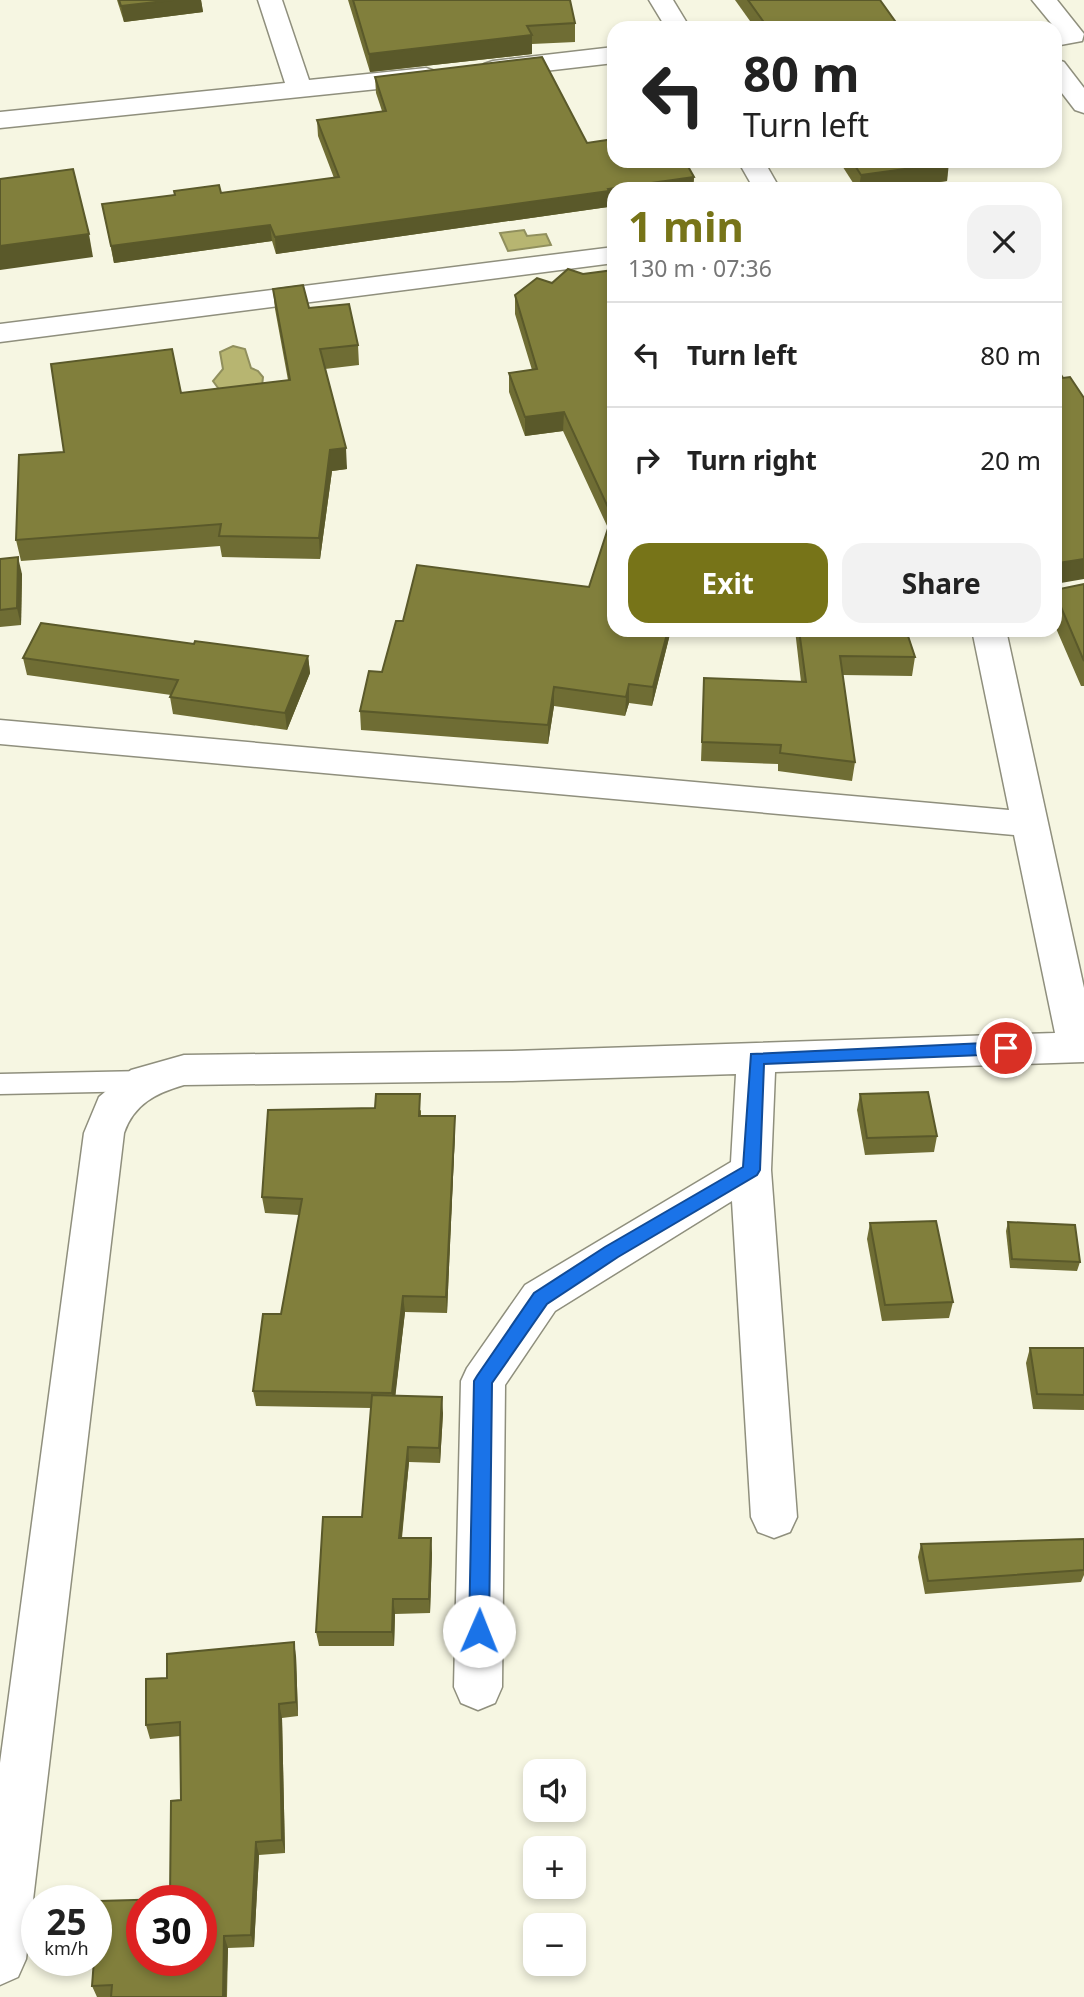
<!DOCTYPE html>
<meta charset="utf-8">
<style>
:root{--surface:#fff;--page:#f2f2f2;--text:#222;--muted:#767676;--line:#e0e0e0;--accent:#777418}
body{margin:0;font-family:"Noto Sans",sans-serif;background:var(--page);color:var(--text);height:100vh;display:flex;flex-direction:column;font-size:26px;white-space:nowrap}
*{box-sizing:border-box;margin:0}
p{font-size:23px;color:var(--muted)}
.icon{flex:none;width:38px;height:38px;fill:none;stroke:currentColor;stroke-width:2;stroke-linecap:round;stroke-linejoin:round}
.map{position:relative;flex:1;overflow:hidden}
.panel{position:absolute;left:607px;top:182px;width:455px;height:455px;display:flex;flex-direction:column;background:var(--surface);border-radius:21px;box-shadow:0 4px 10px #0003}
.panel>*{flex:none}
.banner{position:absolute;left:607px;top:21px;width:455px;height:147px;border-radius:21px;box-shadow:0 4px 10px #0003;background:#fff;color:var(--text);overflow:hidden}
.controls{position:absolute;left:523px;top:1759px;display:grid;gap:14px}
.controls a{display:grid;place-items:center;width:63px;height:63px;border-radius:14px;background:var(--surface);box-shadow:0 4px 10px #0003;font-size:35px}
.speed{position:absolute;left:21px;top:1885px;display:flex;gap:14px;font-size:35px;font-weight:700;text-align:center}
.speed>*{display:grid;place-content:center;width:91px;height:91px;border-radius:50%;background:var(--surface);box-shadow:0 4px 10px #0003;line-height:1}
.speed small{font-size:18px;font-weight:400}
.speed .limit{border:10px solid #d22;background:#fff;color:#111}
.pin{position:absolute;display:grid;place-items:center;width:60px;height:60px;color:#fff;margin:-30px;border:4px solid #fff;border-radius:50%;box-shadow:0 2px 7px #0007}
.me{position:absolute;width:77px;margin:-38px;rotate:1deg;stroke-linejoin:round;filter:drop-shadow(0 0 5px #0008)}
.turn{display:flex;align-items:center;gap:24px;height:147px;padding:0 21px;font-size:32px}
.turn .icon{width:91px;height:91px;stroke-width:2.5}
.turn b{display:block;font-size:49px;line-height:60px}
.round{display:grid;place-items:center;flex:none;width:74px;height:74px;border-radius:21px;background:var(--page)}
.head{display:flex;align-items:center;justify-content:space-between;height:119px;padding:0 21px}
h1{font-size:42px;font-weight:700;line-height:52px;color:var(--accent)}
.cta{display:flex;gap:14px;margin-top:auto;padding:14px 21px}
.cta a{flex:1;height:80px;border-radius:21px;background:var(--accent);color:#fff;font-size:28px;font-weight:700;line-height:80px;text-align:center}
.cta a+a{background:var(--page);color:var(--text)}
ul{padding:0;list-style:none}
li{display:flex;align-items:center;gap:21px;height:105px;padding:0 21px;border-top:2px solid var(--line)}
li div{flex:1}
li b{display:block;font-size:26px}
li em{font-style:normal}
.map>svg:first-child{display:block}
.water{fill:#b7b571;stroke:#908f5d;stroke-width:2}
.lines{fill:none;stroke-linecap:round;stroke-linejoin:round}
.lane-casing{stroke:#8f8f7d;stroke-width:3}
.street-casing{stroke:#8f8f7d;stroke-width:3}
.lane{fill:#fff;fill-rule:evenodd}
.street{fill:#fff;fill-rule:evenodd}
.wall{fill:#6f6d34}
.shaded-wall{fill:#5a592a}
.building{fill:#817f3c;stroke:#5a592a;stroke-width:2;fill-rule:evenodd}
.route{fill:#1a73e8;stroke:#114b97;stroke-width:2}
</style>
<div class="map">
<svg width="1084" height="1997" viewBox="0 0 1084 1997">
<rect width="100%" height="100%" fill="#f6f6e2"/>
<g class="water">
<polygon points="524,230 527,236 546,234 551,245 508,251 500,233"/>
<polygon points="233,346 245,349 251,368 258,371 263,377 262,386 221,392 213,381 223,369 220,352"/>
</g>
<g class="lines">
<g class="lane-casing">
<polygon id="lane" points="145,1071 154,1074 158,1081 154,1088 145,1091 0,1094 0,1074"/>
</g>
<g class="street-casing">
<g id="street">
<polygon points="258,0 282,0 309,80 426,68 435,71 439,76 435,81 426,84 0,128 0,112 285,83"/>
<polygon points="649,0 673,0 690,28 666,28"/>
<polygon points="1032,0 1057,0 1084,34 1082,41 1055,46 1055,28"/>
<polygon points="614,47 614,63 493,77 484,74 480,69 484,64 493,61"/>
<polygon points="1055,59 1064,62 1084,88 1084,113 1075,110 1055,84"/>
<polygon points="738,161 764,161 780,189 754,189"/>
<polygon points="614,247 614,263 0,342 0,324"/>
<path d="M972,630H1006L1084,988V1062L775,1072L771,1170L797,1517L790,1532L774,1538L758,1532L751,1517L732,1201L555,1311L505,1385L502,1687L495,1703L478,1710L461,1703L454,1687L461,1381L467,1368L525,1285L731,1162L736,1074L512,1081L184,1085C156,1093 134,1104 124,1133L26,1959L18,1977L0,1985V1763L84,1133L99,1097L131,1070L184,1055L512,1051L1055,1033L1014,835L0,744V720L1009,810Z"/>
</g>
</g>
<use href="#lane" class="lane"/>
<use href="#street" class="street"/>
</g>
<g class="wall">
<polygon points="117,0 201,0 203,12 124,22"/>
<polygon points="348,0 570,0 575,23 575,42 532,44 532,54 370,72"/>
<polygon points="735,0 880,0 900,28 755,28"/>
<polygon points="375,77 694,177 693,189 614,189 614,204 608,205 608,207 276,254 272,241 114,263 102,204 175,195 174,191 221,193 334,178 318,136 317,120 382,111 376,93"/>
<polygon points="839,161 948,161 947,181 886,189 857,189"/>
<polygon points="583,274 671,630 652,706 629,703 625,716 554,706 548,744 361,730 360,711 382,672 403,621 589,587 608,528 563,431 525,436 509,392 509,373 532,370 515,314 515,295 552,283"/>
<polygon points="273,289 309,308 358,345 359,365 325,369 347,469 332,471 320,559 222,557 220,546 21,561 16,540 64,452 181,393 288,380 275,309"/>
<polygon points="0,559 22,574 21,625 0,627"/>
<polygon points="1084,584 1084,686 1081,686 1055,626 1055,587 1060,589"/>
<polygon points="795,630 906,630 915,657 912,676 843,675 855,762 852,781 778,771 778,764 701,761 704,678 801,682"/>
<polygon points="194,644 308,656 310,673 287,730 173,714 170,697 171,695 27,675 23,658"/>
<polygon points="860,1094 937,1136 934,1152 865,1155 857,1110"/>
<polygon points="421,1110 421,1116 455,1116 455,1132 447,1313 405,1312 395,1396 443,1413 440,1463 409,1462 402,1538 432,1553 430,1613 395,1614 394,1646 319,1646 316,1632 362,1517 371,1408 256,1406 253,1391 281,1314 299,1215 265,1213 262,1197"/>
<polygon points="1008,1222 1080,1262 1077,1271 1010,1268 1006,1231"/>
<polygon points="870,1223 953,1302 949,1318 882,1321 867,1239"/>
<polygon points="1030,1348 1084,1348 1084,1410 1033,1409 1026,1363"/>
<polygon points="1084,1539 1084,1575 1081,1582 925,1594 918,1557 921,1544"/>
<polygon points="296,1656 298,1716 282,1718 285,1853 259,1855 254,1947 228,1948 227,1997 97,1997 92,1986 170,1899 181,1800 180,1736 150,1739 146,1725 167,1678"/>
</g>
<g class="shaded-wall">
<polygon points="173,0 201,0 203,12 124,22 121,6"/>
<polygon points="532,35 532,54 370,72 369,54"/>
<polygon points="949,163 947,181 886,189 859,189 861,175"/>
<polygon points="694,177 693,189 614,189 614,204 608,205 608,207 276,254 275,237"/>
<polygon points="270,225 272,241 114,263 111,246"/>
<polygon points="89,234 93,257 0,270 0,246"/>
<polygon points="564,412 563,431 525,436 525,417"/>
<polygon points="346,448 347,469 332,471 320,559 319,538 330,450"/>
<polygon points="18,557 22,574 21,625 17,608"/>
<polygon points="1084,559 1084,579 1055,584 1055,578 1059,563"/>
<polygon points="668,630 671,630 652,706 653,687"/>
<polygon points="308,656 310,673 287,730 285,713"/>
<polygon points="629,684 629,703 625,716 626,697"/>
<polygon points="554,687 554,706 548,744 548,725"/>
<polygon points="455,1116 455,1132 447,1313 446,1297"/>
<polygon points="403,1296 405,1312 394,1408 392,1393"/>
<polygon points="442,1397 443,1413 440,1463 439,1448"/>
<polygon points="408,1447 409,1462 400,1553 399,1538"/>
<polygon points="431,1538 432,1553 430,1613 429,1599"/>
<polygon points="393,1599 395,1614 394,1646 392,1632"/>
<polygon points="294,1642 296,1656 298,1716 296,1702"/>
<polygon points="279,1704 282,1718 285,1853 282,1840"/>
<polygon points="256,1842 259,1855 254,1947 251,1935"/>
<polygon points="224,1936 228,1948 226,1997 223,1997"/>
</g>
<g class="building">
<polygon points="119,0 173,0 121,6"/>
<polygon points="353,0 570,0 575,23 527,26 532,35 369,54"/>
<polygon points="748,0 880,0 900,28 768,28"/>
<polygon points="542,57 587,143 614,139 614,161 685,161 694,177 608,189 609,191 275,237 270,225 111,246 102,204 175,195 174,191 219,185 221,193 339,177 317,120 386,111 375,77"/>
<polygon points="852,161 948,161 949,163 861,175"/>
<polygon points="73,169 89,234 0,246 0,179"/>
<polygon points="568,269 583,274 614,270 614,630 668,630 653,687 629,684 626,697 554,687 548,725 360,711 369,671 382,672 396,621 403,621 417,565 589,587 612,516 564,412 525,417 509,373 537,369 515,295 537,278 552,283"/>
<polygon points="303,285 309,308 349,304 358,345 320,349 346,448 330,450 319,538 219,536 221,524 16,540 19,455 64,452 51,364 172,349 181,393 290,380 273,289"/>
<polygon points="1055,365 1063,378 1070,377 1084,398 1084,559 1059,563 1057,570 1055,568"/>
<polygon points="18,557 17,608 0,610 0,559"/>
<polygon points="1084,584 1084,661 1055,593 1055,587 1060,589"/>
<polygon points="41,623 194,644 195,641 308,656 285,713 170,697 178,680 23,658"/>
<polygon points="799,630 906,630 915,657 840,656 855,762 780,753 781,745 702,742 704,678 806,682"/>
<polygon points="928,1092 937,1136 867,1138 860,1094"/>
<polygon points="376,1094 420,1094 419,1116 455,1116 446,1297 403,1296 392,1393 253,1391 263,1314 281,1314 302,1199 262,1197 268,1110 375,1108"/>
<polygon points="936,1221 953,1302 885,1305 870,1223"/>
<polygon points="1008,1222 1075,1225 1080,1262 1012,1259"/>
<polygon points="1030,1348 1084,1348 1084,1395 1037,1394"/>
<polygon points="372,1395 442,1397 439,1448 408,1447 399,1538 431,1538 429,1599 393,1599 392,1632 316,1632 323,1517 362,1517"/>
<polygon points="1084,1539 1084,1570 928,1581 921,1544"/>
<path d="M294,1642L296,1702L279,1704L282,1840L256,1842L251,1935L224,1936L223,1997H111L112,1985L92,1986L94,1960H96V1935L99,1901L170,1899L171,1801L181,1800L180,1722L146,1725V1679L167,1678V1654ZM142,1900H201V1960H142Z"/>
</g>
<polygon class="route" points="1006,1042 1014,1048 1006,1054 764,1064 760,1170 757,1175 618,1257 547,1304 492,1383 489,1631 486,1637 479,1640 472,1637 469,1631 474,1381 477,1376 534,1293 605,1247 743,1167 751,1054"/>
</svg>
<div class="controls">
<a><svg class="icon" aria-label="sound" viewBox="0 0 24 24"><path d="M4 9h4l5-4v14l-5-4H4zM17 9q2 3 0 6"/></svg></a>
<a>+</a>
<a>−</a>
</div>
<div class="speed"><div>25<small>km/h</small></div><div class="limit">30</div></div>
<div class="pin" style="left:1006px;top:1048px;background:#d93025"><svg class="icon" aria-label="arrive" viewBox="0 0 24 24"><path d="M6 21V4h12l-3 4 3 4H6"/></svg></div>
<svg class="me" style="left:479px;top:1631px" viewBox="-20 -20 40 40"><circle r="19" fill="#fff"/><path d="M0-13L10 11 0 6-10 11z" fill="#1a73e8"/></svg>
<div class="banner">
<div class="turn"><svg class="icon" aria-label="left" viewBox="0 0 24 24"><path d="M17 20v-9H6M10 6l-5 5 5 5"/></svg><div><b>80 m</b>Turn left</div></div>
</div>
<section class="panel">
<div class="head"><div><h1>1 min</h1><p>130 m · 07:36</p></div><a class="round"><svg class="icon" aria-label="close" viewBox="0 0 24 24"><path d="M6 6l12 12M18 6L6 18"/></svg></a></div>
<ul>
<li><svg class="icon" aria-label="left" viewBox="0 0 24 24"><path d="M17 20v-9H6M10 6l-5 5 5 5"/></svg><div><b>Turn left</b></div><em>80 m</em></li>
<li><svg class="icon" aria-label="right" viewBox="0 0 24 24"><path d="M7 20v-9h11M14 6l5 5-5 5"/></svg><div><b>Turn right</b></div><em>20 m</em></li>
</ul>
<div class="cta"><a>Exit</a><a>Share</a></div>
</section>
</div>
